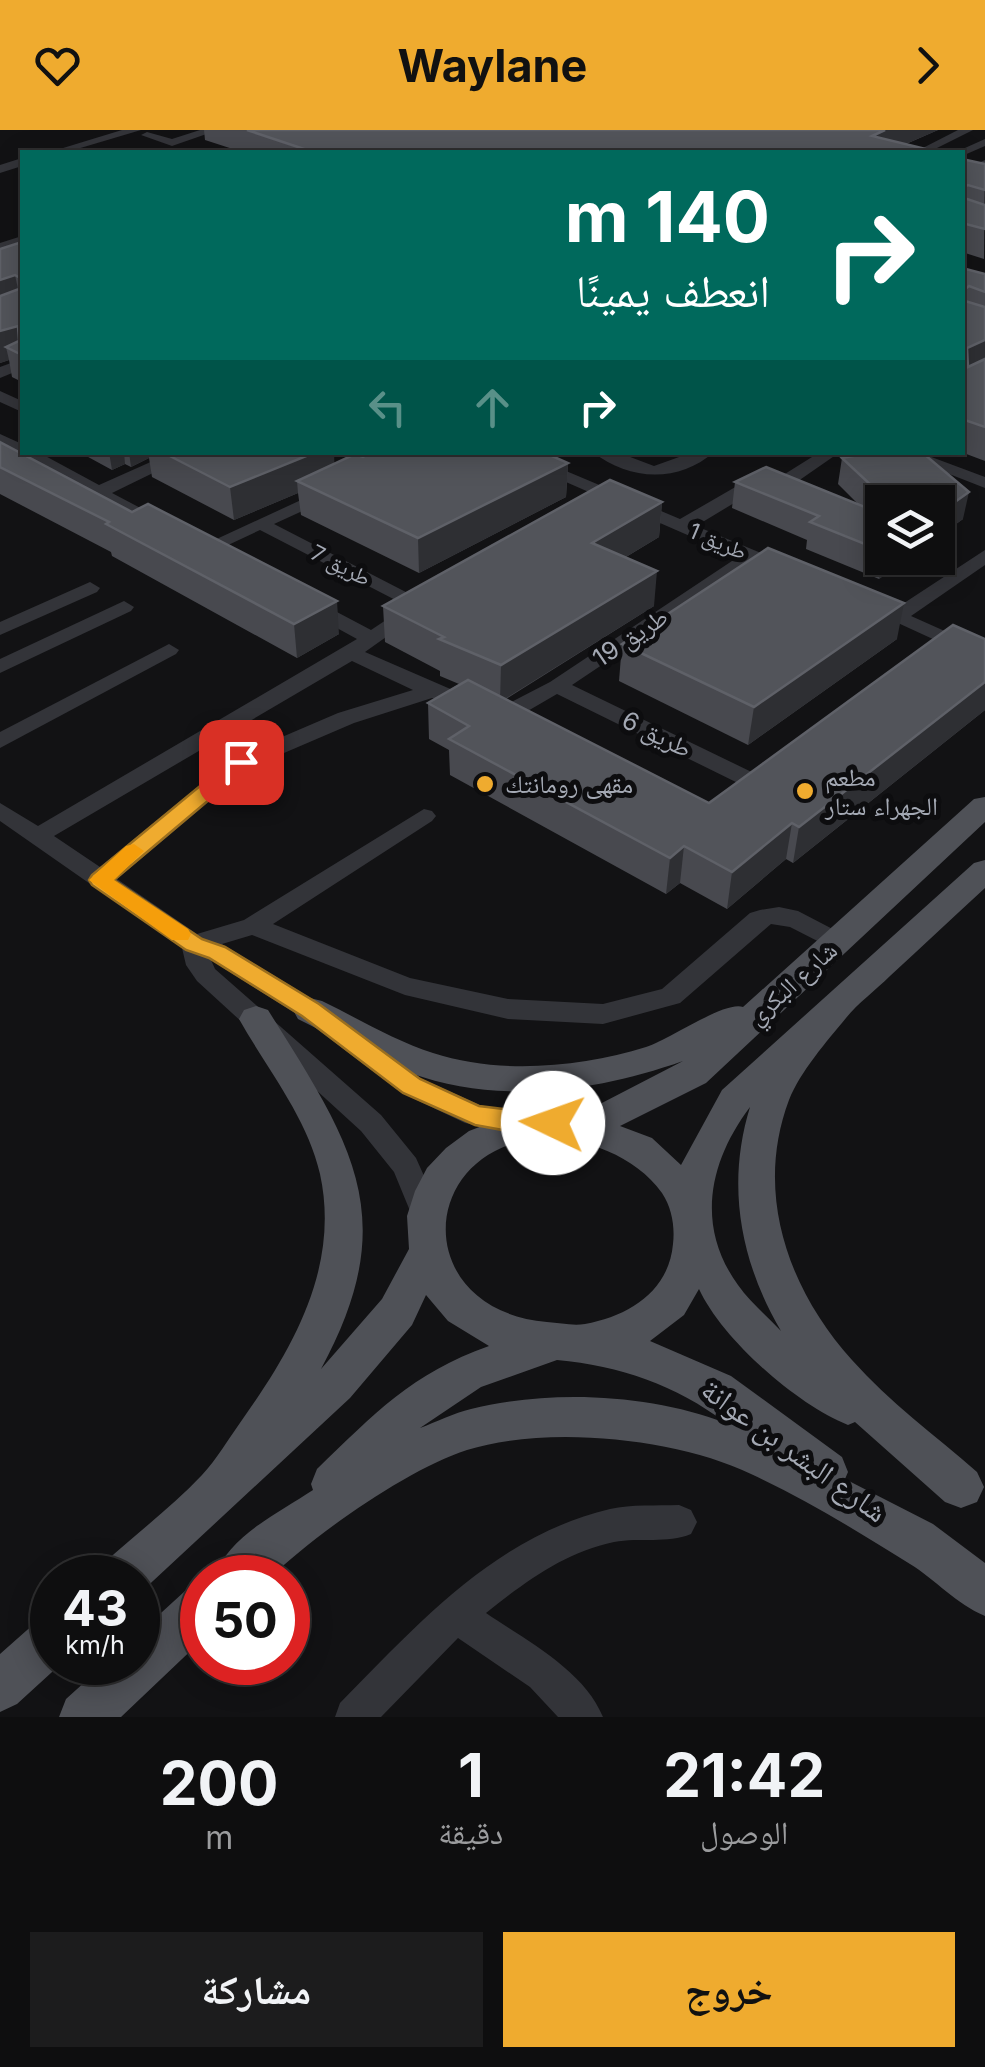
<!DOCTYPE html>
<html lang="ar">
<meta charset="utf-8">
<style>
:root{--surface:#0e0e0f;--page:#1c1c1d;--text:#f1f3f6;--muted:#9b9c9e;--line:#2e2e2f;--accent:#efab2f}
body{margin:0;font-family:Inter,"Noto Naskh Arabic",sans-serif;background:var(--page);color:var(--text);direction:rtl;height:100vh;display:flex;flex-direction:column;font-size:38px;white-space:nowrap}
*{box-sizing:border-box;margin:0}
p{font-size:32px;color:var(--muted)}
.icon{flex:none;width:55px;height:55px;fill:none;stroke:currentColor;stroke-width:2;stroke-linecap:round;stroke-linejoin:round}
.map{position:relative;height:1587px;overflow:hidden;direction:ltr}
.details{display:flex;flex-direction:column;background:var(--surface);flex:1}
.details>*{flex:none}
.hud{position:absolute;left:20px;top:20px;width:945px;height:305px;border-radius:0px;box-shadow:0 5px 25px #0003,0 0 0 2px var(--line);direction:rtl;background:#00695c;color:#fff;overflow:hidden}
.controls{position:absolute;left:865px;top:355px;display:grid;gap:20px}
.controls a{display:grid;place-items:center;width:90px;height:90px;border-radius:0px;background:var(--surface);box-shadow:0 5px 25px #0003,0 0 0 2px var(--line);font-size:50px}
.speed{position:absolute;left:30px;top:1425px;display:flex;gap:20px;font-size:50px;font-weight:700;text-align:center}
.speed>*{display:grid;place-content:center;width:130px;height:130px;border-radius:50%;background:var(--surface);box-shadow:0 5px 25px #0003,0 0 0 2px var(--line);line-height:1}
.speed small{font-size:25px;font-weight:400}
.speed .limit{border:15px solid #d22;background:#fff;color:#111}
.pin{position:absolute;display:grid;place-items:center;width:85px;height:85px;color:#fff;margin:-42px;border-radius:20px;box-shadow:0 5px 15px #0006}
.me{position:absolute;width:110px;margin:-55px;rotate:273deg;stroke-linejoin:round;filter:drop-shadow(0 0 8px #0008)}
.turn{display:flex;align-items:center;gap:35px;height:210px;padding:0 30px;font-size:45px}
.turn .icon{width:130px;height:130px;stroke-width:2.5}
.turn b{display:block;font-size:70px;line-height:85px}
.lanes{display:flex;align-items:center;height:95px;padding:0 30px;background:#0003;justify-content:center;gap:50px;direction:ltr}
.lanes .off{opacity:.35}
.eta{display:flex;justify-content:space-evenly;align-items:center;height:170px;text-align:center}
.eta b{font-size:60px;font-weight:700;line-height:70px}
.primary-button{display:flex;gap:20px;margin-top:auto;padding:20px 30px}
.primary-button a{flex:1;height:115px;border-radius:0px;background:var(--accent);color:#111;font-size:40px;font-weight:700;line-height:115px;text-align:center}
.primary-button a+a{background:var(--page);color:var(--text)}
header{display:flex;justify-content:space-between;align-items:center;height:130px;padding:0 30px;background:var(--accent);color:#111;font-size:45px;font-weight:700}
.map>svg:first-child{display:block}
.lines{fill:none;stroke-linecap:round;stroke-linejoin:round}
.minor{fill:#333439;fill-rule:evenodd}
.major{fill:#4f5157;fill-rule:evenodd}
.wall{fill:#48494f}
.shaded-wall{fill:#2e2f33}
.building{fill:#52545a;stroke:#5f6168;stroke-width:2.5}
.route{fill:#efab2f;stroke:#9b6f1f;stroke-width:2.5}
.slow{fill:#f59e0b}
.poi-dot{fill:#efab2f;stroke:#0d0d0f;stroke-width:4}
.labels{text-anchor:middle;stroke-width:10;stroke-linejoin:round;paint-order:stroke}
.far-street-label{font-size:22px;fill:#a4a9b4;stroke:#0d0d0f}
.street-label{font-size:25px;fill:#a4a9b4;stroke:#0d0d0f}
.poi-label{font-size:25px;fill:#a4a9b4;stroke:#0d0d0f;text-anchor:start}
.near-street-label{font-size:30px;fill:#a4a9b4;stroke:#0d0d0f}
</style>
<header><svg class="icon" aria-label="forward" viewBox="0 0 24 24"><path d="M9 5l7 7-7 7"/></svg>Waylane<svg class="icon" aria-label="heart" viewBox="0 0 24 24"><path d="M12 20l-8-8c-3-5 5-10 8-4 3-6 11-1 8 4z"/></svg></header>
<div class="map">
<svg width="985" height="1587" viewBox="0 0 985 1587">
<rect width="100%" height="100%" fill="#121214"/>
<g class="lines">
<g class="minor">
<polygon points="122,0 141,0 67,22 50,22"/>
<polygon points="200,0 218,0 172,16 141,5 147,2 172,9"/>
<polygon points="958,0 973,0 929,22 915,22"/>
<polygon points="985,9 985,16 962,26 962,22 956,22"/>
<polygon points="22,28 22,36 0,43 0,35"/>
<polygon points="985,30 985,39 962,49 962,40"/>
<polygon points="22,106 22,114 0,122 0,113"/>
<polygon points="22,229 22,239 0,248 0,237"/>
<polygon points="0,261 22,271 22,282 0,272"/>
<polygon points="0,304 22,314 22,322 38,322 99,355 173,322 196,322 112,363 167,392 170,396 161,401 0,316"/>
<polygon points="497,322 521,322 680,389 744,352 780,347 820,322 840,322 791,356 754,361 696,396 790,435 790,443 776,443 754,433 572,555 764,648 767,653 764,658 748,658 557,564 514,589 498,589 495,584 498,579 550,552 738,427"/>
<path d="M593,322H617L654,336L693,322H714C679,353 629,351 593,322Z"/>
<polygon points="893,322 918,322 985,347 985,358"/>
<path d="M327,358L336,363L333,367L274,394L431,475L365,522L485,574L474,580L432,568L354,593L249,638L117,749L197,804L244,790L424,679L432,681L436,686L432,691L273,794L410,848L508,869L603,874L662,859L750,783L760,780L779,777L798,781L846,806L850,812L837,821L790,797L771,794L680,873L603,894L508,889L405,865L252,805L222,814L319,873L422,949L480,975L541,987L545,995L541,1003L531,1006L465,993L402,963L301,887L211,830L215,839L381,985L416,1028L441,1084L437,1093L426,1096L415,1093L394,1042L361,1001L197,851L186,835L182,818L0,691V673L38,696L357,509L304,480V472H318L371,500L407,476L260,400L211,423H197L195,419ZM352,531L413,560L338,583L233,628L100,737L54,706Z"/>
<polygon points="985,420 985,435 911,486 985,519 985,533 861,476 871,470 895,479"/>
<polygon points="90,452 100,458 97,462 0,505 0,492"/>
<polygon points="124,471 134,477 131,481 0,543 0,529"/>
<polygon points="169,514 179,520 176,524 0,618 0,602"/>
<path d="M679,1375L691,1380L697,1392L691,1404C667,1414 640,1407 614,1412C565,1422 525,1452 486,1483C527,1511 584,1540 603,1587H558L530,1557L458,1508L381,1587H335L340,1573C419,1493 496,1406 610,1379C632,1374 656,1376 679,1375Z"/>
</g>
<g class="major">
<path d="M985,667V692L706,953L620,996L652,1008L681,1035L722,960L974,733L985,730V758C953,787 922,817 890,846C876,860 858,873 846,888C827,911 800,942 789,970C754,1063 788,1159 852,1230C889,1272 935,1305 977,1342L984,1357L977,1372L961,1378L945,1372L855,1292L848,1295C797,1275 722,1209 699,1159L684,1185L650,1211L731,1246L842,1327L848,1342L845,1349L933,1394L985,1433V1486C956,1474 936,1450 910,1434C859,1402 805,1369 751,1344C676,1308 547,1295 467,1320C408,1339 315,1404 270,1448H213C230,1405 277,1384 313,1360L311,1354L317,1339C374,1284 412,1243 489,1216L448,1191L426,1165L412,1195L350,1268L139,1464L138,1448H99L105,1432C137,1403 173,1376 202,1345C217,1329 229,1308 242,1290C294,1217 340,1136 320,1044C307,987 267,939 239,889L244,880L256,876L268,880C351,1013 404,1086 321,1239L382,1169L409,1119L407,1086L415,1061L427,1038L446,1018L469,1001L508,986L598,975L683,931C595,962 500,975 410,943C371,929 335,907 298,889L293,880L298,871L310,868L322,871C359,889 395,911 433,923C500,945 581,937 646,917C671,909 724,871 743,877L974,669ZM750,977C726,1055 740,1131 781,1201C767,1186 750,1172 738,1155C696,1097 708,1033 750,977ZM541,1008C585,1008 635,1025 662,1063C672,1078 675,1097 673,1114C669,1161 629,1186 585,1194C573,1196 560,1193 547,1192C411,1180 415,1020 541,1008ZM557,1230C620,1236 676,1255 726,1293C650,1264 551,1259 471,1279C454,1283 436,1292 420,1298L481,1257Z"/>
<polygon points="202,1454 202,1510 121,1587 59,1587 66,1569 107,1532 138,1532 138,1504 185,1461"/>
<polygon points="52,1486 52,1532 63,1532 17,1574 0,1582 0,1524 35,1493"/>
</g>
</g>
<g class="wall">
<polygon points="204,0 938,0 906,14 938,22 242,22 205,10"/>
<polygon points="962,29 985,34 984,129 962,122"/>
<polygon points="22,112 22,252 12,247 9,230 0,233 0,119"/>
<polygon points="962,138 985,144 985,331 961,322 962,322"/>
<polygon points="0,312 339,504 297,528 112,426 111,422 0,364"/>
<polygon points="79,322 334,322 334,334 363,327 568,333 566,367 419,443 301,385 298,363 234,390 152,347 149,328 131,337 125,334 112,340"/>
<polygon points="849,322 905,322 963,389 938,407 938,372 882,372 882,428 908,428 879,449 806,419 807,410 732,378 735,352 859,375 838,354 842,328 848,327"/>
<polygon points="662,372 659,407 626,427 654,476 506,569 709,673 985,509 985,580 793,733 786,729 727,779 680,753 666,764 450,645 449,620 429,609 428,573 459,554 440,546 440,541 385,512 383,476"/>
<polygon points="897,509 748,615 619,551 622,514"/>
</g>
<g class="shaded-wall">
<polygon points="885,0 938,0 887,22 872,6"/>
<polygon points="15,145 21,173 0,181 0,150"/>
<polygon points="18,196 22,218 6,217 9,230 0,233 0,201"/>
<polygon points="985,210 985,230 962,248 967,218"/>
<polygon points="109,322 124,322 125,334 112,340"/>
<polygon points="129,322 148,322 149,328 131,337"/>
<polygon points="316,322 334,322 335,348 297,351 298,363 234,390 230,357"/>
<polygon points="568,333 566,367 419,443 418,408"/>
<polygon points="969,362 963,389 938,407 938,384"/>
<polygon points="662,372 659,407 591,448 592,413"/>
<polygon points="883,428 908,428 879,449"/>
<polygon points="657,441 654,476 500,572 501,535"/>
<polygon points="337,471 339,504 297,528 294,494"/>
<polygon points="904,473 897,509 748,615 754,577"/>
<polygon points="985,552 985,580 793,733 799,697"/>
<polygon points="792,693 786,729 727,779 732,742"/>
<polygon points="684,716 680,753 666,764 670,728"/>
</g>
<g class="building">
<polygon points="247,0 885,0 872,6 938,22 304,22 310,21"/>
<polygon points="962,29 985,34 985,60 968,55 963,58 964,68 985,75 985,99 962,93"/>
<polygon points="22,112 22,225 6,217 19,211 18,196 0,201 0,166 19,159 20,148 15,145 0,150 0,119"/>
<polygon points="962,138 985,144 985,162 969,156 964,160 965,171 985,177 985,210 967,218 968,237 985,229 985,297 962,289"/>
<polygon points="0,312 132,382 148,374 337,471 294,494 106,394 109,392 0,337"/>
<polygon points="162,322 316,322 230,357"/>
<polygon points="372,322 543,322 568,333 418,408 297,351 355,324 363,327"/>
<polygon points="875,322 905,322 909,326 924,324 969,362 938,384 938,372 889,372 842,328"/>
<polygon points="766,337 882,384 882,421 810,392 819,386 735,352"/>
<polygon points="610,350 662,372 592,413 657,441 501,535 439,509 444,507 383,476"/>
<polygon points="768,418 904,473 754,577 622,514"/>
<polygon points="953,495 985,509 985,552 799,697 792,693 732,742 684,716 670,728 449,609 469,596 428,573 468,550 709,673"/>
</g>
<polygon class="route" points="241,626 251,632 248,637 114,750 202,809 225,817 319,874 420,949 479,976 562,986 566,993 562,1000 530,1005 475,995 403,963 302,886 209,828 186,820 92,755 89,750 92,745 234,628"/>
<polygon class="slow" points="134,714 144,721 114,750 188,799 191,804 188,810 172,810 89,750 126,716"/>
<g class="poi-dot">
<circle cx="485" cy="654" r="10"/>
<circle cx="805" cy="661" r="10"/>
</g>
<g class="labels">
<g class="far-street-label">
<text transform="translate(718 411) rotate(23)" y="8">طريق 1</text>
<text transform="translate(341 435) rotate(27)" y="8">طريق 7</text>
</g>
<g class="street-label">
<text transform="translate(630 507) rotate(-34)" y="9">طريق 19</text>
<text transform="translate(657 604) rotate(26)" y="9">طريق 6</text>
<text transform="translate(792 853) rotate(-42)" y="9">شارع البكري</text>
</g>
<g class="poi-label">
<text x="825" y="656">مطعم<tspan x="825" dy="29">الجهراء ستار</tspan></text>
<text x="505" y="663">مقهى رومانتك</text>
</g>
<g class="near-street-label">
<text transform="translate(794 1321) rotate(36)" y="10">شارع البشر بن عوانة</text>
</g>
</g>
</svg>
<div class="controls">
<a><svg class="icon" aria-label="layers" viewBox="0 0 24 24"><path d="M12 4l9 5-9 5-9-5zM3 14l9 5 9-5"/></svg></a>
</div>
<div class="speed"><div>43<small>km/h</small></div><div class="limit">50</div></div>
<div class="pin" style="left:241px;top:632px;background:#d93025"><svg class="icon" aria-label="arrive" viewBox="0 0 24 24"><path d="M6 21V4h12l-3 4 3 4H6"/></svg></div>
<svg class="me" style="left:553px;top:993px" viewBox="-20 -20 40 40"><circle r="19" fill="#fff"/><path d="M0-13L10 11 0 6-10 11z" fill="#efab2f"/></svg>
<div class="hud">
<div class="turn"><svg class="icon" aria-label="right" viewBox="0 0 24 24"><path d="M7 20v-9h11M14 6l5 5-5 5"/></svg><div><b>140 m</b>انعطف يمينًا</div></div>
<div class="lanes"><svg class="icon off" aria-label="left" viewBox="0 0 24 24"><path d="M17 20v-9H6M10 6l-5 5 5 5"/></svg><svg class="icon off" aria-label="ahead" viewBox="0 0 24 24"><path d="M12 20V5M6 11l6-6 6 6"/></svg><svg class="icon" aria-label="right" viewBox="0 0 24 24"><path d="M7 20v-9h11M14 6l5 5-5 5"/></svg></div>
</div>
</div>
<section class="details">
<div class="eta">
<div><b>21:42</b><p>الوصول</p></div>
<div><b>1</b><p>دقيقة</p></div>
<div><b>200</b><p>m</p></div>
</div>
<div class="primary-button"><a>خروج</a><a>مشاركة</a></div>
</section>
